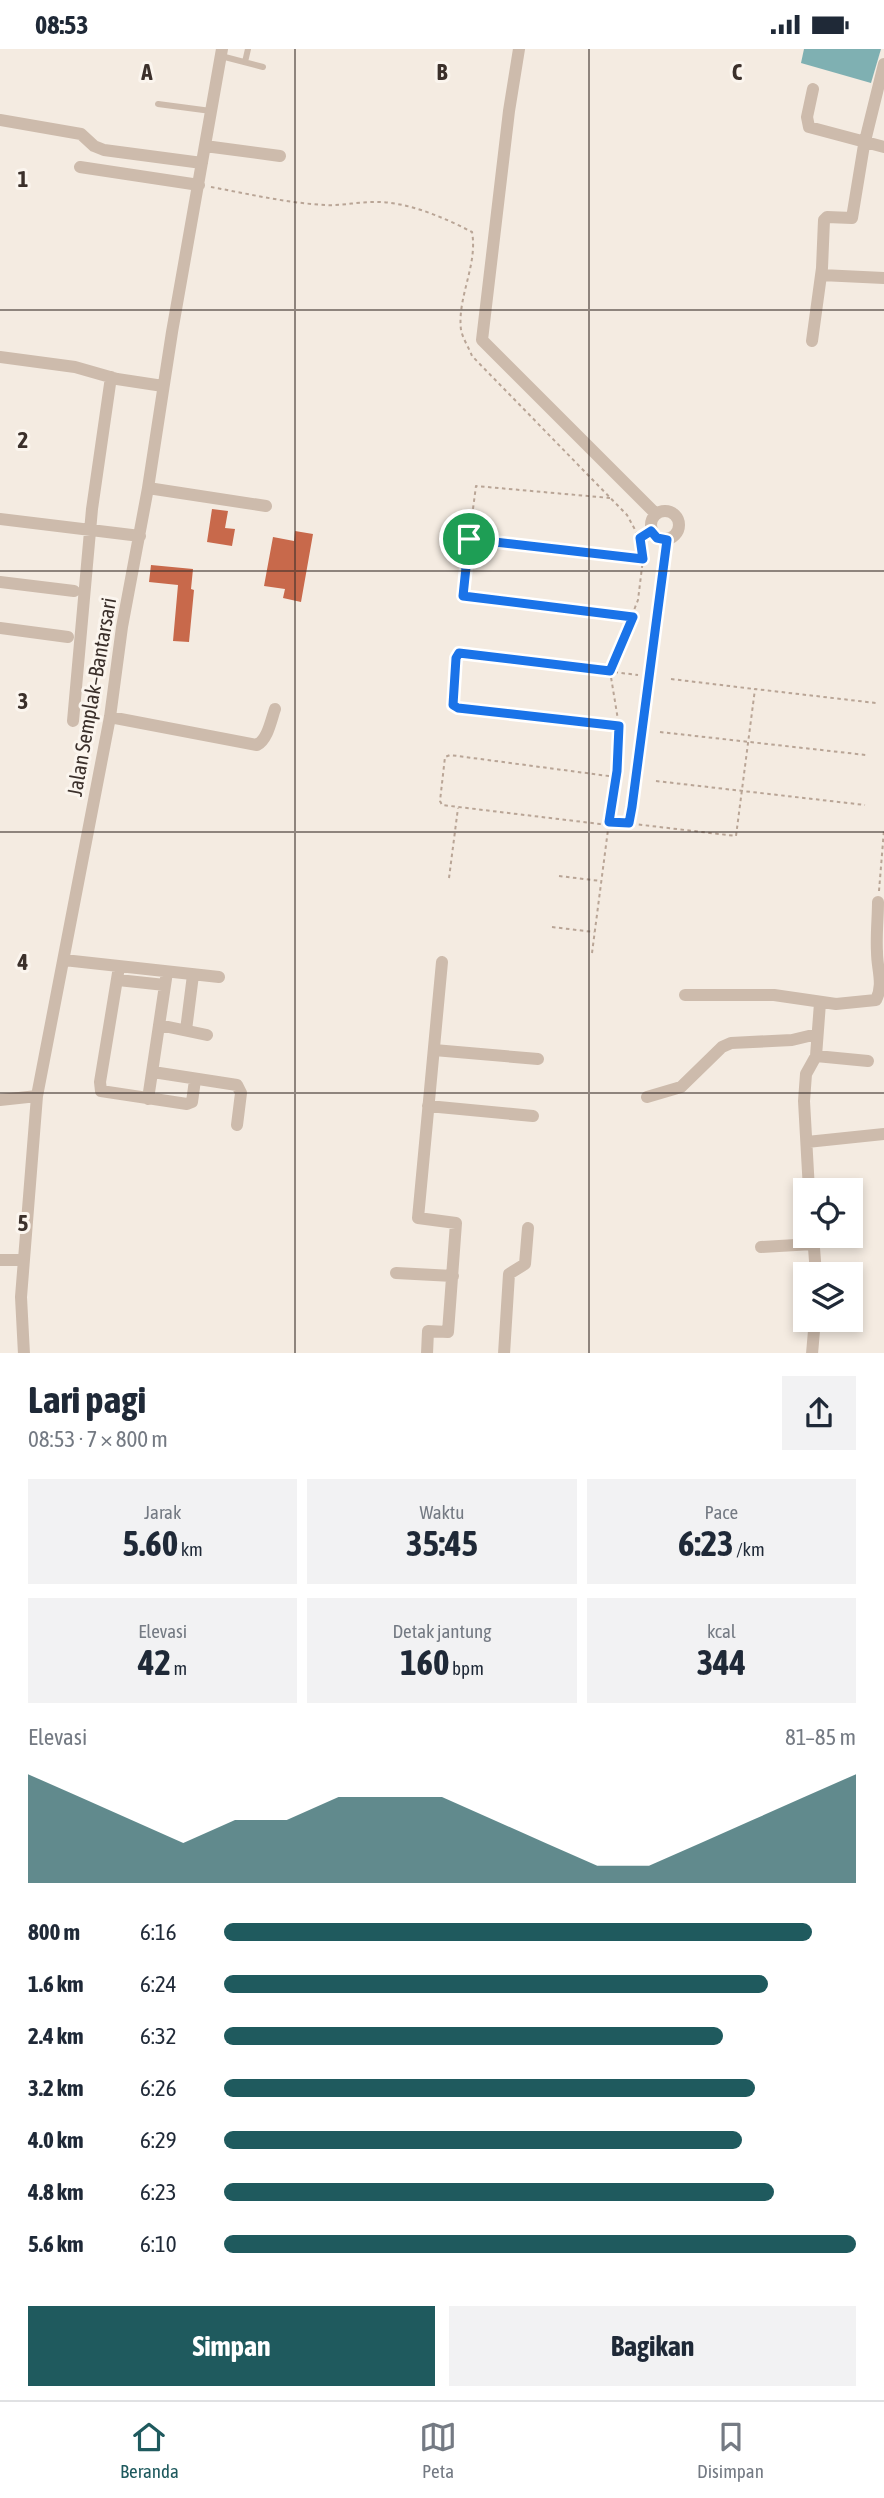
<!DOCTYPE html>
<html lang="id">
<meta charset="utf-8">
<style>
body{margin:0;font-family:"Asap Condensed",sans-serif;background:#f2f2f3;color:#1f2937;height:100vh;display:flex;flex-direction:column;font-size:26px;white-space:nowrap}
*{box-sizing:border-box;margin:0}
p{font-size:23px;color:#747a83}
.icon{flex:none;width:38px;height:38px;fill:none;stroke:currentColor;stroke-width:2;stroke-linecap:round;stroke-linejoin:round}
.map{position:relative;height:1304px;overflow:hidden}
.side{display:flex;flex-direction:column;background:#fff;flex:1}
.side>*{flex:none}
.controls{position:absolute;left:793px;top:1129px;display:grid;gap:14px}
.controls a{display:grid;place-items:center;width:70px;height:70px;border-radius:0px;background:#fff;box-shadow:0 4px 10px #0003;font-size:35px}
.pin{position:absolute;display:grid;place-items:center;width:60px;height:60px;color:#fff;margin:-30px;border:4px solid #fff;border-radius:50%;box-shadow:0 2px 7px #0007}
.round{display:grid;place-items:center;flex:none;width:74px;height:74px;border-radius:0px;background:#f2f2f3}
.overview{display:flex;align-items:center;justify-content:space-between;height:119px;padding:0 28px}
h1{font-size:38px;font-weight:700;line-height:52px}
.figures{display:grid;grid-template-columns:repeat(3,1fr);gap:10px;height:119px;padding:7px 28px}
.figures div{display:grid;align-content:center;border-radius:0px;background:#f2f2f3;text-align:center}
.figures b{font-size:35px;font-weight:700}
.figures small{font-size:19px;font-weight:400}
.figures p{font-size:19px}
.chart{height:196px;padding:14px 28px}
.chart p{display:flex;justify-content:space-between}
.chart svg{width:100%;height:126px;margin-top:7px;fill:#1f5a5e;opacity:.7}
.button{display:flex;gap:14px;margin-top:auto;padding:14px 28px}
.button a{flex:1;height:80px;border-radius:0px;background:#1f5a5e;color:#fff;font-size:28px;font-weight:700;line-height:80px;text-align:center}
.button a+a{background:#f2f2f3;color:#1f2937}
ul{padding:0 28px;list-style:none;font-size:23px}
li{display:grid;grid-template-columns:112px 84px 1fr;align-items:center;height:52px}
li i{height:18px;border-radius:9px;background:#1f5a5e}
.status{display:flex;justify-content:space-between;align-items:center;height:49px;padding:0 35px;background:#fff;direction:ltr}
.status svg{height:19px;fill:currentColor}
.tabs{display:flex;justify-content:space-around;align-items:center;height:98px;border-top:2px solid #e0e1e3;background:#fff;font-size:19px;color:#747a83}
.tabs a{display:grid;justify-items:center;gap:4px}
.tabs .on{color:#1f5a5e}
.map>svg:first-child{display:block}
.water{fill:#7fb0b2}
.building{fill:#c8694b}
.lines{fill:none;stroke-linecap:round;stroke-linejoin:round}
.path{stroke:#b9a596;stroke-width:2;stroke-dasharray:3.5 3.5;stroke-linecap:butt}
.lane{stroke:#cdbbac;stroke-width:6}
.street{stroke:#cdbbac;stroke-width:12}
.route-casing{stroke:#fff;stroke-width:14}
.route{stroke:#1a73e8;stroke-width:9}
.grid{fill:none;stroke:#3b302b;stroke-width:2;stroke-opacity:0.55}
.labels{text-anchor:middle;stroke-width:6;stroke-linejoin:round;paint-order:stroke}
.street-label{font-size:21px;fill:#3b302b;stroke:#fbf5ee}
.grid-label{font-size:23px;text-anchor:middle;font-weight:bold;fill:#3b302b;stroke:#fbf5ee;stroke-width:6;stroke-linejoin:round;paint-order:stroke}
</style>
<div class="status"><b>08:53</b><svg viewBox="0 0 49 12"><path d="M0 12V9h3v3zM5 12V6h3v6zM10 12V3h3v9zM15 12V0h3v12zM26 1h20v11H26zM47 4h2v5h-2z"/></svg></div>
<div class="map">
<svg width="884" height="1305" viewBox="0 0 884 1305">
<rect width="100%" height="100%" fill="#f4ebe1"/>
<path class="water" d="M804,0H881L871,34L801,14Z"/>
<path class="building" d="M212,460L228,462L225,479L235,480L232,497L207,493Z
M295,482L313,485L301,553L283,549L285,540L264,537L273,488L294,492Z
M151,516L193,520L191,540L194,541L189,593L173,592L178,536L149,533Z"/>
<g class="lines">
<path class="path" d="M211,138C249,145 287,154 325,156C341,157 357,153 373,153C406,152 443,168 472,183C478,216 457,248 461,281C463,290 469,299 472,307L627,466L639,488
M610,449L476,437L469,490L642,510
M469,491L463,547L632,567
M671,630L754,640
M619,677L458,659L453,656L455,609L459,604L638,626
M660,683L866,706
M616,728L450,706L445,708L440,752L442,756L600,775L609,773L617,722L619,677L610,622L638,551L643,510L640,489L651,482
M656,732L865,756
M630,770L629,774L634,775L736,787L755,640L876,654
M559,827L601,832
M449,829L458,759
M879,842L884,781
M552,878L594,883
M592,904L609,773L628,774"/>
<path class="lane" d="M221,7L263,18
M245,13L248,0
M158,55L211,62"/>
<path class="street" d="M519,0L509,62L482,291L656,465
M813,40L807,68L809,78L884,98
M0,71L81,85L94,97L104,101L202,114
M205,97L280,107
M80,118L199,136
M821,226L884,229
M812,292L822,219L824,171L827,168L852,169L864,96L884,15
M0,308L75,318L117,330L163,337
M148,439L266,457
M651 476a14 14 0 1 1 28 0a14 14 0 1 1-28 0Z
M0,470L140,487
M0,533L74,542
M0,579L68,588
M110,668L257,696C268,690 271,671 275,660
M73,672L92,460L111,328
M632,758L667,491
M64,911L219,928
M119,918L100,1033L101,1042L187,1055L192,1053L195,1031
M118,931L165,936
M685,946H774L836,955L876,951C884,935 877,921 877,903C876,886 878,869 878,853
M159,976L207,986
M186,981L193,926
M434,1001L538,1010
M816,1007L868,1012
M153,1023L237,1036L241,1044L237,1076
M647,1048L681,1038L722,998L731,994L792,991L817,985
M148,1050L167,923
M0,1051L37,1047
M428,1057L533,1067
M807,1093L884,1085
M809,1141L804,1052L806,1025L816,1007L820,954
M813,1186L816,1225
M761,1198L813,1195
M0,1211H24
M396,1224L453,1227
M24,1305L21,1248L37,1047L110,668L122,578L148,439L172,283L222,0
M427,1305L428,1282L448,1283L456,1174L418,1169L442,913
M504,1305L509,1225L525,1215L528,1179
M812,1305L815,1270"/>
</g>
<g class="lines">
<defs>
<path id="route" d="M651,482L657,489L667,491L632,758L629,774L609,773L617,722L619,677L458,659L453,656L456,609L459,604L610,622L633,568L463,547L469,490L643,510L640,489Z"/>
</defs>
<use href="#route" class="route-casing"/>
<use href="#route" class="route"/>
</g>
<path class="grid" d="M295,0V1305M589,0V1305M0,261H884M0,522H884M0,783H884M0,1044H884"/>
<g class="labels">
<g class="street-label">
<text transform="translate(92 648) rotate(-80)" y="7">Jalan Semplak–Bantarsari</text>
</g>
</g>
<g class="grid-label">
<text x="147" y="31">A</text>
<text x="442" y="31">B</text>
<text x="737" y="31">C</text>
<text x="23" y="138">1</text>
<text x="23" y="399">2</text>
<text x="23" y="660">3</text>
<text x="23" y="921">4</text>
<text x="23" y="1182">5</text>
</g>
</svg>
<div class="controls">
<a><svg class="icon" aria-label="locate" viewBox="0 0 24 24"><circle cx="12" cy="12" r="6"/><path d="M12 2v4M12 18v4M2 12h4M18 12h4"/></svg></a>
<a><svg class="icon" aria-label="layers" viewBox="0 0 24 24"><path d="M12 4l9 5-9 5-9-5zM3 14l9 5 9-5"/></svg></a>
</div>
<div class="pin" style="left:469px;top:490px;background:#1e9e55"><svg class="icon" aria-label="arrive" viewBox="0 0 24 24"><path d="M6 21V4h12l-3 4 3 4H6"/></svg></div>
</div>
<section class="side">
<div class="overview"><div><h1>Lari pagi</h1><p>08:53 · 7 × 800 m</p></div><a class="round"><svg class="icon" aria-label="share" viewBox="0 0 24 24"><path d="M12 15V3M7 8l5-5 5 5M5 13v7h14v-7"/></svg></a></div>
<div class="figures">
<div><p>Jarak</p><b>5.60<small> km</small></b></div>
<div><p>Waktu</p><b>35:45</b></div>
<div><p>Pace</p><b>6:23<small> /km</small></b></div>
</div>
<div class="figures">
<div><p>Elevasi</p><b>42<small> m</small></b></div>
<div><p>Detak jantung</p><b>160<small> bpm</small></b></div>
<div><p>kcal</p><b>344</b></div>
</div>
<div class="chart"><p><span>Elevasi</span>81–85 m</p>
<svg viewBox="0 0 160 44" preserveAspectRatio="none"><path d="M0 44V6L10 14L20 22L30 30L40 22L50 22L60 14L70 14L80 14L90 22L100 30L110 38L120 38L130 30L140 22L150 14L160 6V44z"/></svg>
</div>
<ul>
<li><b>800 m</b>6:16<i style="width:93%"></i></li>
<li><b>1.6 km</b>6:24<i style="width:86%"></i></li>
<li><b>2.4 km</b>6:32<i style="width:79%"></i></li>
<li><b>3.2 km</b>6:26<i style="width:84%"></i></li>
<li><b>4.0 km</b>6:29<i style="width:82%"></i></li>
<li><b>4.8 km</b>6:23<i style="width:87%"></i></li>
<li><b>5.6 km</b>6:10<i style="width:100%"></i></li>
</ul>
<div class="button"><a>Simpan</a><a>Bagikan</a></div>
</section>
<nav class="tabs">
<a class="on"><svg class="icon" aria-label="home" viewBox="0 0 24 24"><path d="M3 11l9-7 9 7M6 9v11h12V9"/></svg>Beranda</a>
<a><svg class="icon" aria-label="map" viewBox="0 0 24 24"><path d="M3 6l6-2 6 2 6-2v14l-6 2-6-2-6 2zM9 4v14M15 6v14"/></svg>Peta</a>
<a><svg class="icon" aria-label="saved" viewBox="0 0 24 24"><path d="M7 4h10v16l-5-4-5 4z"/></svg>Disimpan</a>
</nav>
